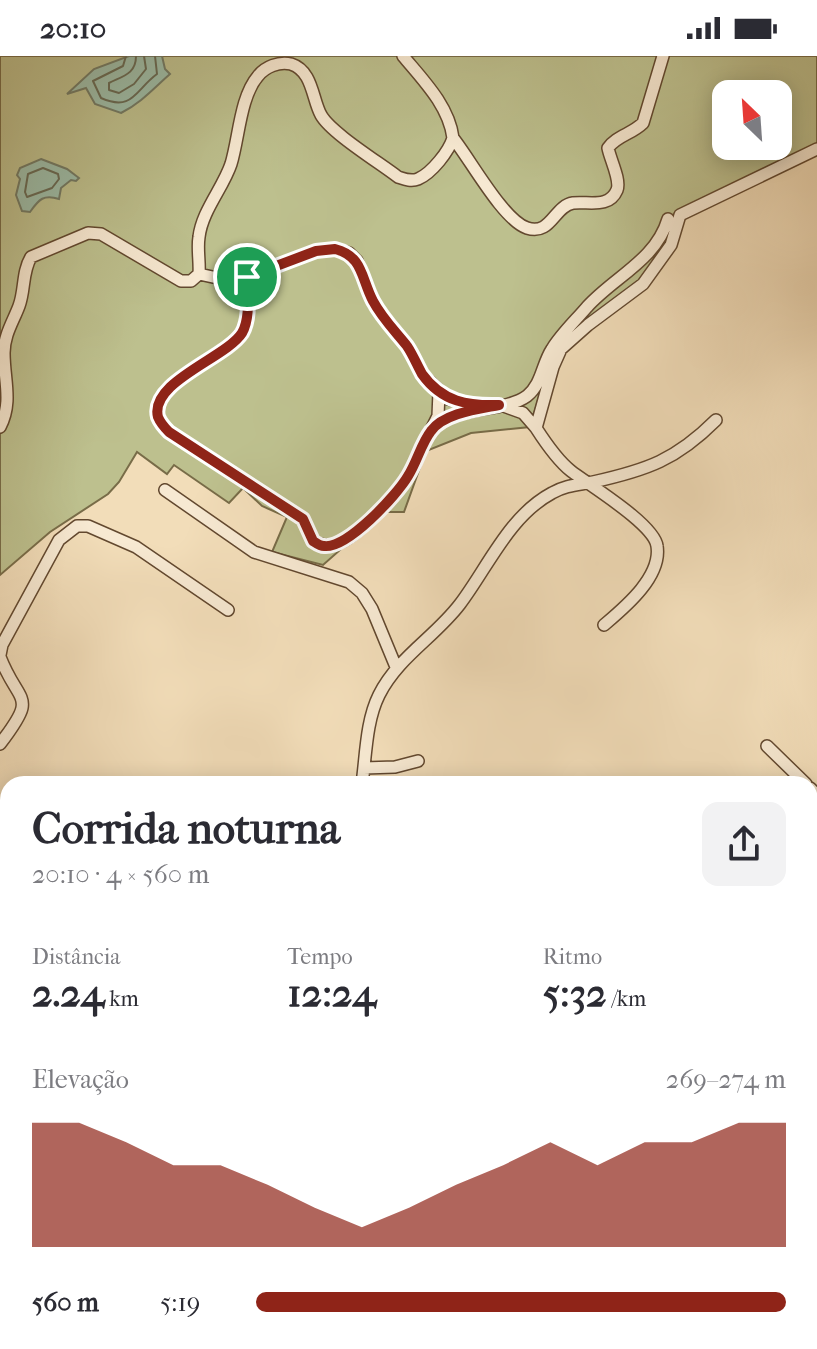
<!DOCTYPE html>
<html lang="pt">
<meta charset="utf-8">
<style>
body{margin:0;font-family:"IM FELL French Canon",serif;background:#f2f2f3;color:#2b2b33;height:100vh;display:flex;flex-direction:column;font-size:30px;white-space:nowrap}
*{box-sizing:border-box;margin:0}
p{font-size:26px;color:#7c7c81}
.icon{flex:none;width:44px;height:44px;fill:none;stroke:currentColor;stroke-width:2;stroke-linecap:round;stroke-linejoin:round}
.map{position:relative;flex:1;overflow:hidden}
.panel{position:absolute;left:0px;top:720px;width:818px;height:574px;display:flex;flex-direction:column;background:#fff;border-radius:24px 24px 0 0;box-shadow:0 4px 20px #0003}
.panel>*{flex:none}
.needle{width:52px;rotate:335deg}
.tools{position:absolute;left:712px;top:24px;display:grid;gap:16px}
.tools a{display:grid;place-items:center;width:80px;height:80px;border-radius:16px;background:#fff;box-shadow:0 4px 20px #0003;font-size:40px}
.pin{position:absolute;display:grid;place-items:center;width:68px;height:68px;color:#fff;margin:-34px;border:4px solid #fff;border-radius:50%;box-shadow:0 2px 8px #0007}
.round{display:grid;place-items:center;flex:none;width:84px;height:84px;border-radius:16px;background:#f2f2f3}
.summary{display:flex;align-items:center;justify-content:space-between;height:136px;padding:0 32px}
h1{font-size:44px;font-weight:700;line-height:60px}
.figures{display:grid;grid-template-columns:repeat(3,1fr);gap:12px;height:136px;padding:8px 32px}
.figures div{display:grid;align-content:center}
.figures b{font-size:40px;font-weight:700}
.figures small{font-size:22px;font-weight:400}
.figures p{font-size:22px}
.chart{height:224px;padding:16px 32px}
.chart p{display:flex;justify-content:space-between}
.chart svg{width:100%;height:144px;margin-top:8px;fill:#8f2418;opacity:.7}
ul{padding:0 32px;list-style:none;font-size:26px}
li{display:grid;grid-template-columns:128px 96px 1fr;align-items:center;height:60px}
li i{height:20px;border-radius:10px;background:#8f2418}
.status{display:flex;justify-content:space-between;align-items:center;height:56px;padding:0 40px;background:#fff;direction:ltr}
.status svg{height:22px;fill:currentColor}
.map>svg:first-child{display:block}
.green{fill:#bdc08e;stroke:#786c48;stroke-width:2;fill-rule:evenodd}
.water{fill:#9cbda9;stroke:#727b66;stroke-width:2}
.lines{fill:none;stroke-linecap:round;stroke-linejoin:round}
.shore{stroke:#676a55;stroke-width:2}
.minor-casing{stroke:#62482f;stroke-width:14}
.minor{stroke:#f7e9d2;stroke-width:11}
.route-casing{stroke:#fff;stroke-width:16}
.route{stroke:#8f2418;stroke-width:10}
</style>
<div class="status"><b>20:10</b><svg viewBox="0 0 49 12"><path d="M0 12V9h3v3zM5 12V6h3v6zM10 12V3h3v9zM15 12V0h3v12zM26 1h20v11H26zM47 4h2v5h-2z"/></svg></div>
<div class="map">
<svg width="817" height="1293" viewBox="0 0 817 1293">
<rect width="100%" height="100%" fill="#f2ddb9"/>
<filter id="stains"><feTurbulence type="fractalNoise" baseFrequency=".0025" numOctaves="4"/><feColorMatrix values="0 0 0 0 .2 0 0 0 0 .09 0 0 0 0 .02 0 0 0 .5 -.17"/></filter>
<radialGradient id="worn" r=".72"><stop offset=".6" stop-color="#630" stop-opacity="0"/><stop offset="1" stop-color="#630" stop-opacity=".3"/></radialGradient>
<path class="green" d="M0,0H817V88L677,158L667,189L639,224L577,272L549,307L530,371L471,377L426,395L404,456H383L323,509L272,496L287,461L262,450L243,432L229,447L174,409L167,418L137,396L119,426L108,438L50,476L0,519ZM726,38H778V90H726Z"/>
<path class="water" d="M129,0H162L165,13L170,18C154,32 141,47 121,57L95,48L86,32L67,38L94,13Z
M41,103L67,113L79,122L76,125L71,124L61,132L59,143C44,138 39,143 30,156L22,155L16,139L20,123L17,119L20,112Z"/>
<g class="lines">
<path class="shore" d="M126,0L123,10L93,25L101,42C133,56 135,34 157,18L155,0
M136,0C136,18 123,20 109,27V34L119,37L134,28L146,13L144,0
M43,112L58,118L59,123L52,132L27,141L25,136L28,118Z"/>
<defs>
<path id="minor" d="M403,0C423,24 449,50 453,82
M199,218L231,225L247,221C247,238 251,262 242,277C226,302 149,325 158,361C160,366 165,372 169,376L303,463L313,485C323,490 330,491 341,486C358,479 400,435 410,418C417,405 422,386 431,375C452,348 502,358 527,340C542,328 542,308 552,293C561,278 576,264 587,251C614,221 656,204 668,163
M199,218C200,206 197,193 199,181C202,155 223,132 231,108C239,82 240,41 258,20C265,11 279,5 291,8C313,15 312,43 321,59C331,77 380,107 398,121C404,123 411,126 418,123C432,117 449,95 453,82C470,103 503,164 527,172C551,180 554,150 573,147C588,145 609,153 617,134C621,124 610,103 608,92C616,80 632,78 643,67L663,0
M247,221L316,195L335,193L349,197L357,205L374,248L409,293L423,319L448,343L479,350
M501,349L523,357L536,372
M0,371C13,346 4,324 4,297C4,279 13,266 19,250C25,234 22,216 31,201L88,177L101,178L181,225H191L199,218
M431,374L438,360L439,336
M165,434L254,496L349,526L362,537L372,553L396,611
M604,569C624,552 662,521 657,490C654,468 589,429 571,415C557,404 545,386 536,372L553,311L561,293L588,269L643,228L671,189L680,159L817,93
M0,599L2,589L59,484L77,470H88L136,491L228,554
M0,601C19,650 39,637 0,688
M767,690L806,728
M364,712L395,711L418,705
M362,728C366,699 366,665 379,639C398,601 435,581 460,548C488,511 509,460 552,437C566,429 578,429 593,426C647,414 676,404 716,364
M810,732L817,739
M0,752L8,757
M4,882L8,876
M810,899L817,896
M0,1042L8,1035
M0,1116L8,1122
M810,1162L817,1163
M810,1268L817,1270
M140,1286L145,1293
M592,1286L593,1293
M235,1293L237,1286
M364,1293L368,1286"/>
</defs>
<use href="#minor" class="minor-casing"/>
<use href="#minor" class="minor"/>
</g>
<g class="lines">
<defs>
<path id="route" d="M335,193C363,200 361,222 373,245C382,262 395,275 407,290C413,299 417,309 422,318C442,346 468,350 499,349C479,353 444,357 431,375C421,388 417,406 408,420C397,439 347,493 324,490C320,490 316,487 313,485L303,463L169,376C165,372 160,366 158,361C149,326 226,302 242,277C251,261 247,238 247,221L316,195Z"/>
</defs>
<use href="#route" class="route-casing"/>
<use href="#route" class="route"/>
</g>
<rect width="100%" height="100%" filter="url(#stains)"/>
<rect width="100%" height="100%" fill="url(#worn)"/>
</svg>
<div class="tools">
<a><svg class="needle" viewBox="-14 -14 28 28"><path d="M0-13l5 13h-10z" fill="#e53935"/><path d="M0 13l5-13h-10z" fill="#7c7c81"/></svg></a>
</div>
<div class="pin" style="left:247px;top:221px;background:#1e9e55"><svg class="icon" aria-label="arrive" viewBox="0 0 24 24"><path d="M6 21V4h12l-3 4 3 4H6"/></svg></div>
<section class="panel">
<div class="summary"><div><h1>Corrida noturna</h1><p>20:10 · 4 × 560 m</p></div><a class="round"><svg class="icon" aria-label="share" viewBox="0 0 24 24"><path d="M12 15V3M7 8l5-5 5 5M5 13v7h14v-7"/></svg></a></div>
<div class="figures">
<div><p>Distância</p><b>2.24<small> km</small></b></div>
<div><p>Tempo</p><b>12:24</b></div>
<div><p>Ritmo</p><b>5:32<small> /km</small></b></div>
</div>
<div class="chart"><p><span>Elevação</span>269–274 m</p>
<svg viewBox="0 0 160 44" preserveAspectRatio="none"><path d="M0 44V6L10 6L20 12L30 19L40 19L50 25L60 32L70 38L80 32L90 25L100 19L110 12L120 19L130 12L140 12L150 6L160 6V44z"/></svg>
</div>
<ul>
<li><b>560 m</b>5:19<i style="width:100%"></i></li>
</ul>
</section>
</div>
